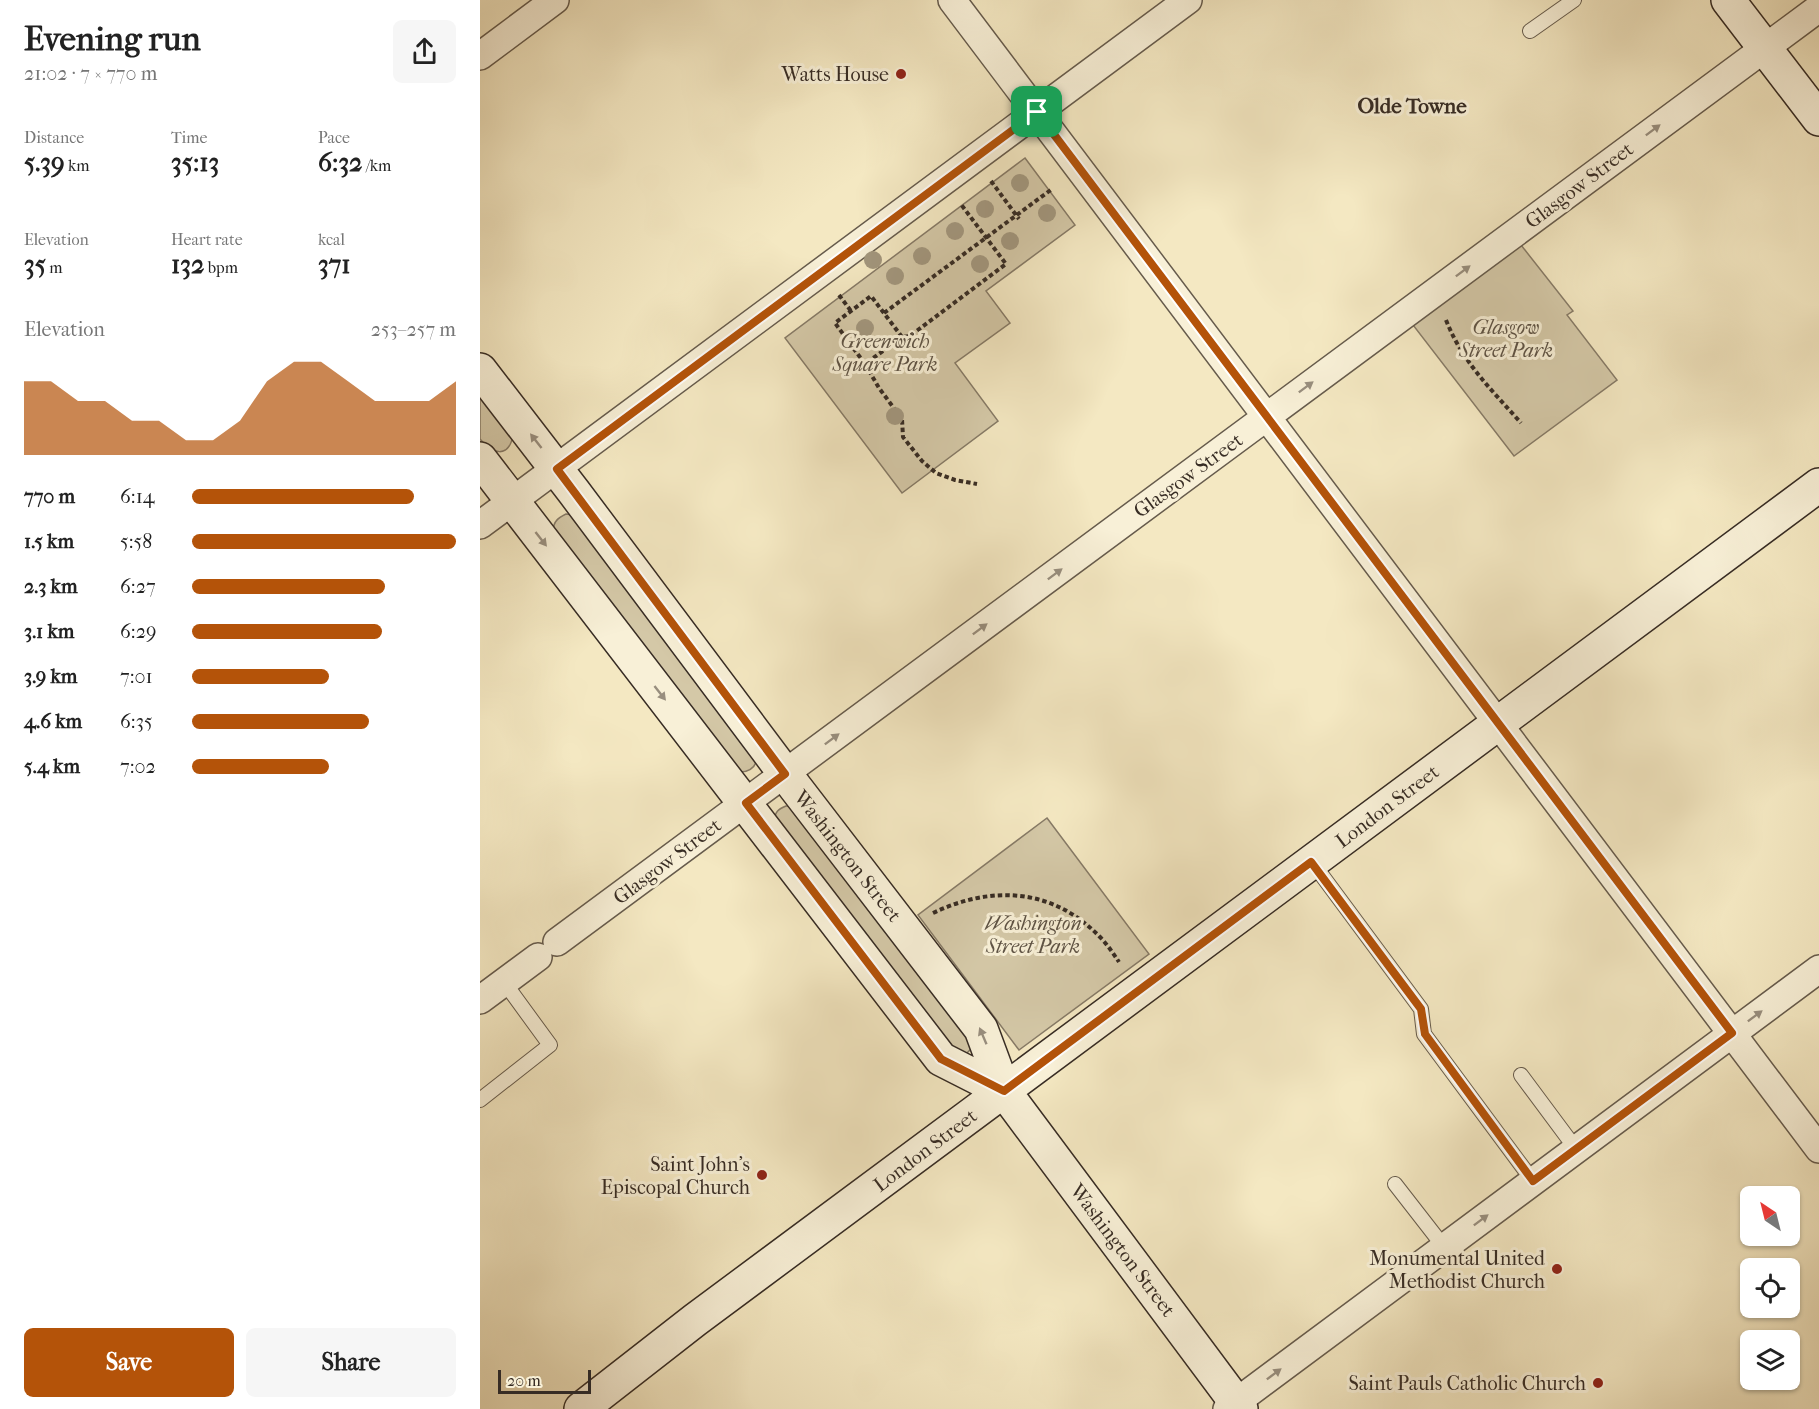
<!DOCTYPE html>
<meta charset="utf-8">
<style>
body{margin:0;font-family:"IM FELL French Canon",serif;background:#f6f6f6;color:#222;height:100vh;display:flex;flex-direction:column;font-size:22px;white-space:nowrap}
*{box-sizing:border-box;margin:0}
p{font-size:20px;color:#767676}
.icon{flex:none;width:33px;height:33px;fill:none;stroke:currentColor;stroke-width:2;stroke-linecap:round;stroke-linejoin:round}
.map{position:relative;flex:1;overflow:hidden}
.details{display:flex;flex-direction:column;background:#fff;width:480px}
.details>*{flex:none}
.needle{width:39px;rotate:325deg}
.buttons{position:absolute;left:1260px;top:1186px;display:grid;gap:12px}
.buttons a{display:grid;place-items:center;width:60px;height:60px;border-radius:9px;background:#fff;box-shadow:0 2px 4px #0004;font-size:30px}
.scale{position:absolute;left:18px;bottom:15px;width:93px;box-sizing:border-box;padding-left:6px;border:3px solid #372c24;border-top:0;font-size:16px;line-height:21px;white-space:nowrap;color:#372c24;-webkit-text-stroke:4px #f8f0d7;paint-order:stroke}
.pin{position:absolute;display:grid;place-items:center;width:51px;height:51px;color:#fff;margin:-26px;border-radius:12px;box-shadow:0 3px 9px #0006}
.round{display:grid;place-items:center;flex:none;width:63px;height:63px;border-radius:9px;background:#f6f6f6}
.headline{display:flex;align-items:center;justify-content:space-between;height:102px;padding:0 24px}
h1{font-size:33px;font-weight:700;line-height:45px}
.figures{display:grid;grid-template-columns:repeat(3,1fr);gap:9px;height:102px;padding:6px 24px}
.figures div{display:grid;align-content:center}
.figures b{font-size:26px;font-weight:700}
.figures small{font-size:16px;font-weight:400}
.figures p{font-size:16px}
.chart{height:168px;padding:12px 24px}
.chart p{display:flex;justify-content:space-between}
.chart svg{width:100%;height:108px;margin-top:6px;fill:#b45309;opacity:.7}
.primary-button{display:flex;gap:12px;margin-top:auto;padding:12px 24px}
.primary-button a{flex:1;height:69px;border-radius:9px;background:#b45309;color:#fff;font-size:24px;font-weight:700;line-height:69px;text-align:center}
.primary-button a+a{background:#f6f6f6;color:#222}
ul{padding:0 24px;list-style:none;font-size:20px}
li{display:grid;grid-template-columns:96px 72px 1fr;align-items:center;height:45px}
li i{height:15px;border-radius:8px;background:#b45309}
main{display:flex;flex:1;min-height:0}
.map>svg:first-child{display:block}
.green{fill:#d4c8a7;stroke:#867a66;stroke-width:1.5}
.lines{fill:none;stroke-linecap:round;stroke-linejoin:round}
.lane-casing{stroke:#665b4c;stroke-width:16}
.street-casing{stroke:#665b4c;stroke-width:30}
.secondary-casing{stroke:#372c24;stroke-width:36}
.path{stroke:#372c24;stroke-width:4;stroke-dasharray:4.5 3;stroke-linecap:butt}
.lane{stroke:#f8f0d7;stroke-width:14}
.street{stroke:#f8f0d7;stroke-width:27}
.secondary{stroke:#f8f0d7;stroke-width:33}
.tree{fill:#a2967d}
.oneway{fill:#988e7e}
.route-casing{stroke:#fff;stroke-width:12}
.route{stroke:#b45309;stroke-width:8}
.poi-dot{fill:#8f2418;stroke:#f8f0d7;stroke-width:2}
.labels{text-anchor:middle;stroke-width:6;stroke-linejoin:round;paint-order:stroke}
.poi-label{font-size:20px;fill:#372c24;stroke:#f8f0d7;text-anchor:end}
.street-label{font-size:20px;fill:#372c24;stroke:#f8f0d7}
.park-label{font-size:20px;font-style:italic;fill:#5e5345;stroke:#f8f0d7}
.neighbourhood-label{font-size:21px;font-weight:bold;fill:#372c24;stroke:#f8f0d7}
</style>
<main>
<section class="details">
<div class="headline"><div><h1>Evening run</h1><p>21:02 · 7 × 770 m</p></div><a class="round"><svg class="icon" aria-label="share" viewBox="0 0 24 24"><path d="M12 15V3M7 8l5-5 5 5M5 13v7h14v-7"/></svg></a></div>
<div class="figures">
<div><p>Distance</p><b>5.39<small> km</small></b></div>
<div><p>Time</p><b>35:13</b></div>
<div><p>Pace</p><b>6:32<small> /km</small></b></div>
</div>
<div class="figures">
<div><p>Elevation</p><b>35<small> m</small></b></div>
<div><p>Heart rate</p><b>132<small> bpm</small></b></div>
<div><p>kcal</p><b>371</b></div>
</div>
<div class="chart"><p><span>Elevation</span>253–257 m</p>
<svg viewBox="0 0 160 44" preserveAspectRatio="none"><path d="M0 44V14L10 14L20 22L30 22L40 30L50 30L60 38L70 38L80 30L90 14L100 6L110 6L120 14L130 22L140 22L150 22L160 14V44z"/></svg>
</div>
<ul>
<li><b>770 m</b>6:14<i style="width:84%"></i></li>
<li><b>1.5 km</b>5:58<i style="width:100%"></i></li>
<li><b>2.3 km</b>6:27<i style="width:73%"></i></li>
<li><b>3.1 km</b>6:29<i style="width:72%"></i></li>
<li><b>3.9 km</b>7:01<i style="width:52%"></i></li>
<li><b>4.6 km</b>6:35<i style="width:67%"></i></li>
<li><b>5.4 km</b>7:02<i style="width:52%"></i></li>
</ul>
<div class="primary-button"><a>Save</a><a>Share</a></div>
</section>
<div class="map">
<svg width="1339" height="1409" viewBox="0 0 1339 1409">
<rect width="100%" height="100%" fill="#f4e8c2"/>
<filter id="stains"><feTurbulence type="fractalNoise" baseFrequency=".00333" numOctaves="4"/><feColorMatrix values="0 0 0 0 .2 0 0 0 0 .09 0 0 0 0 .02 0 0 0 .5 -.17"/></filter>
<radialGradient id="worn" r=".72"><stop offset=".6" stop-color="#630" stop-opacity="0"/><stop offset="1" stop-color="#630" stop-opacity=".3"/></radialGradient>
<path class="green" d="M545,158L595,225L506,291L530,323L475,363L518,421L422,493L305,338Z
M1041,245L1093,311L1087,315L1137,380L1034,456L933,325Z
M0,389L33,435C29,459 12,454 0,439Z
M86,514L93,515L278,756C276,768 269,773 257,772L73,530C74,521 78,518 86,514Z
M306,806H313L490,1034L492,1048C486,1055 482,1056 474,1056L294,821C295,812 298,809 306,806Z
M567,818L669,954L539,1050L438,915Z"/>
<g class="lines">
<defs>
<path id="lane" d="M1050,31L1094,0
M832,862L941,1009L944,1034L1053,1181
M1041,1075L1096,1149
M0,1100L70,1045L24,982
M915,1184L964,1247"/>
<path id="street" d="M472,0L1339,1149
M0,56L75,0
M0,525L708,0
M77,942L1339,8
M0,1000L58,957
M747,1409L1339,969"/>
<path id="secondary" d="M1248,0L1339,119
M0,370L94,492L315,787L501,1029L524,1091L761,1409
M0,459L461,1059L524,1091
M101,1409L215,1320L1339,485"/>
</defs>
<use href="#lane" class="lane-casing"/>
<use href="#street" class="street-casing"/>
<use href="#secondary" class="secondary-casing"/>
<path class="path" d="M511,181L539,219
M359,295L371,311
M404,313L572,189
M966,320C983,363 1011,389 1041,423
M422,337L391,296L355,323L385,364L422,337L430,336L526,264L480,203
M385,364L399,388L422,419L423,437L442,461L456,473L475,480L497,484
M453,913C512,885 572,888 619,936C627,944 633,953 639,962"/>
<use href="#lane" class="lane"/>
<use href="#street" class="street"/>
<use href="#secondary" class="secondary"/>
</g>
<g class="tree">
<circle cx="540" cy="183" r="9"/>
<circle cx="505" cy="209" r="9"/>
<circle cx="567" cy="213" r="9"/>
<circle cx="475" cy="231" r="9"/>
<circle cx="530" cy="241" r="9"/>
<circle cx="442" cy="256" r="9"/>
<circle cx="393" cy="260" r="9"/>
<circle cx="500" cy="264" r="9"/>
<circle cx="415" cy="276" r="9"/>
<circle cx="385" cy="328" r="9"/>
<circle cx="415" cy="416" r="9"/>
</g>
<defs><path id="oneway-solid" d="M-6-.8H1V-3.2L6.5 0L1 3.2V.8H-6Z" transform="scale(1.5)"/></defs>
<g class="oneway">
<use href="#oneway-solid" transform="translate(1173 130) rotate(-37)"/>
<use href="#oneway-solid" transform="translate(983 271) rotate(-37)"/>
<use href="#oneway-solid" transform="translate(826 387) rotate(-37)"/>
<use href="#oneway-solid" transform="translate(56 441) rotate(-128)"/>
<use href="#oneway-solid" transform="translate(61 539) rotate(52)"/>
<use href="#oneway-solid" transform="translate(575 574) rotate(-37)"/>
<use href="#oneway-solid" transform="translate(500 629) rotate(-37)"/>
<use href="#oneway-solid" transform="translate(180 693) rotate(52)"/>
<use href="#oneway-solid" transform="translate(352 739) rotate(-37)"/>
<use href="#oneway-solid" transform="translate(1275 1016) rotate(-37)"/>
<use href="#oneway-solid" transform="translate(503 1036) rotate(-113)"/>
<use href="#oneway-solid" transform="translate(1001 1220) rotate(-37)"/>
<use href="#oneway-solid" transform="translate(794 1374) rotate(-37)"/>
</g>
<g class="lines">
<defs>
<path id="route" d="M557,112L1252,1033L1053,1181L945,1034L941,1009L831,862L524,1091L461,1059L266,803L305,774L77,469Z"/>
</defs>
<use href="#route" class="route-casing"/>
<use href="#route" class="route"/>
</g>
<g class="poi-dot">
<circle cx="421" cy="74" r="6"/>
<circle cx="282" cy="1175" r="6"/>
<circle cx="1077" cy="1269" r="6"/>
<circle cx="1118" cy="1383" r="6"/>
</g>
<g class="labels">
<g class="poi-label">
<text x="409" y="81">Watts House</text>
<text x="270" y="1171">Saint John's<tspan x="270" dy="23">Episcopal Church</tspan></text>
<text x="1065" y="1265">Monumental United<tspan x="1065" dy="23">Methodist Church</tspan></text>
<text x="1106" y="1390">Saint Pauls Catholic Church</text>
</g>
<g class="street-label">
<text transform="translate(1099 185) rotate(-37)" y="7">Glasgow Street</text>
<text transform="translate(708 475) rotate(-36)" y="7">Glasgow Street</text>
<text transform="translate(907 806) rotate(-37)" y="7">London Street</text>
<text transform="translate(368 856) rotate(52)" y="7">Washington Street</text>
<text transform="translate(187 861) rotate(-37)" y="7">Glasgow Street</text>
<text transform="translate(445 1150) rotate(-37)" y="7">London Street</text>
<text transform="translate(643 1250) rotate(53)" y="7">Washington Street</text>
</g>
<g class="park-label">
<text x="1026" y="334">Glasgow<tspan x="1026" dy="23">Street Park</tspan></text>
<text x="405" y="348">Greenwich<tspan x="405" dy="23">Square Park</tspan></text>
<text x="553" y="930">Washington<tspan x="553" dy="23">Street Park</tspan></text>
</g>
<g class="neighbourhood-label">
<text x="932" y="113">Olde Towne</text>
</g>
</g>
<rect width="100%" height="100%" filter="url(#stains)"/>
<rect width="100%" height="100%" fill="url(#worn)"/>
</svg>
<div class="buttons">
<a><svg class="needle" viewBox="-14 -14 28 28"><path d="M0-13l5 13h-10z" fill="#e53935"/><path d="M0 13l5-13h-10z" fill="#767676"/></svg></a>
<a><svg class="icon" aria-label="locate" viewBox="0 0 24 24"><circle cx="12" cy="12" r="6"/><path d="M12 2v4M12 18v4M2 12h4M18 12h4"/></svg></a>
<a><svg class="icon" aria-label="layers" viewBox="0 0 24 24"><path d="M12 4l9 5-9 5-9-5zM3 14l9 5 9-5"/></svg></a>
</div>
<div class="scale">20 m</div>
<div class="pin" style="left:557px;top:112px;background:#1e9e55"><svg class="icon" aria-label="arrive" viewBox="0 0 24 24"><path d="M6 21V4h12l-3 4 3 4H6"/></svg></div>
</div>
</main>
